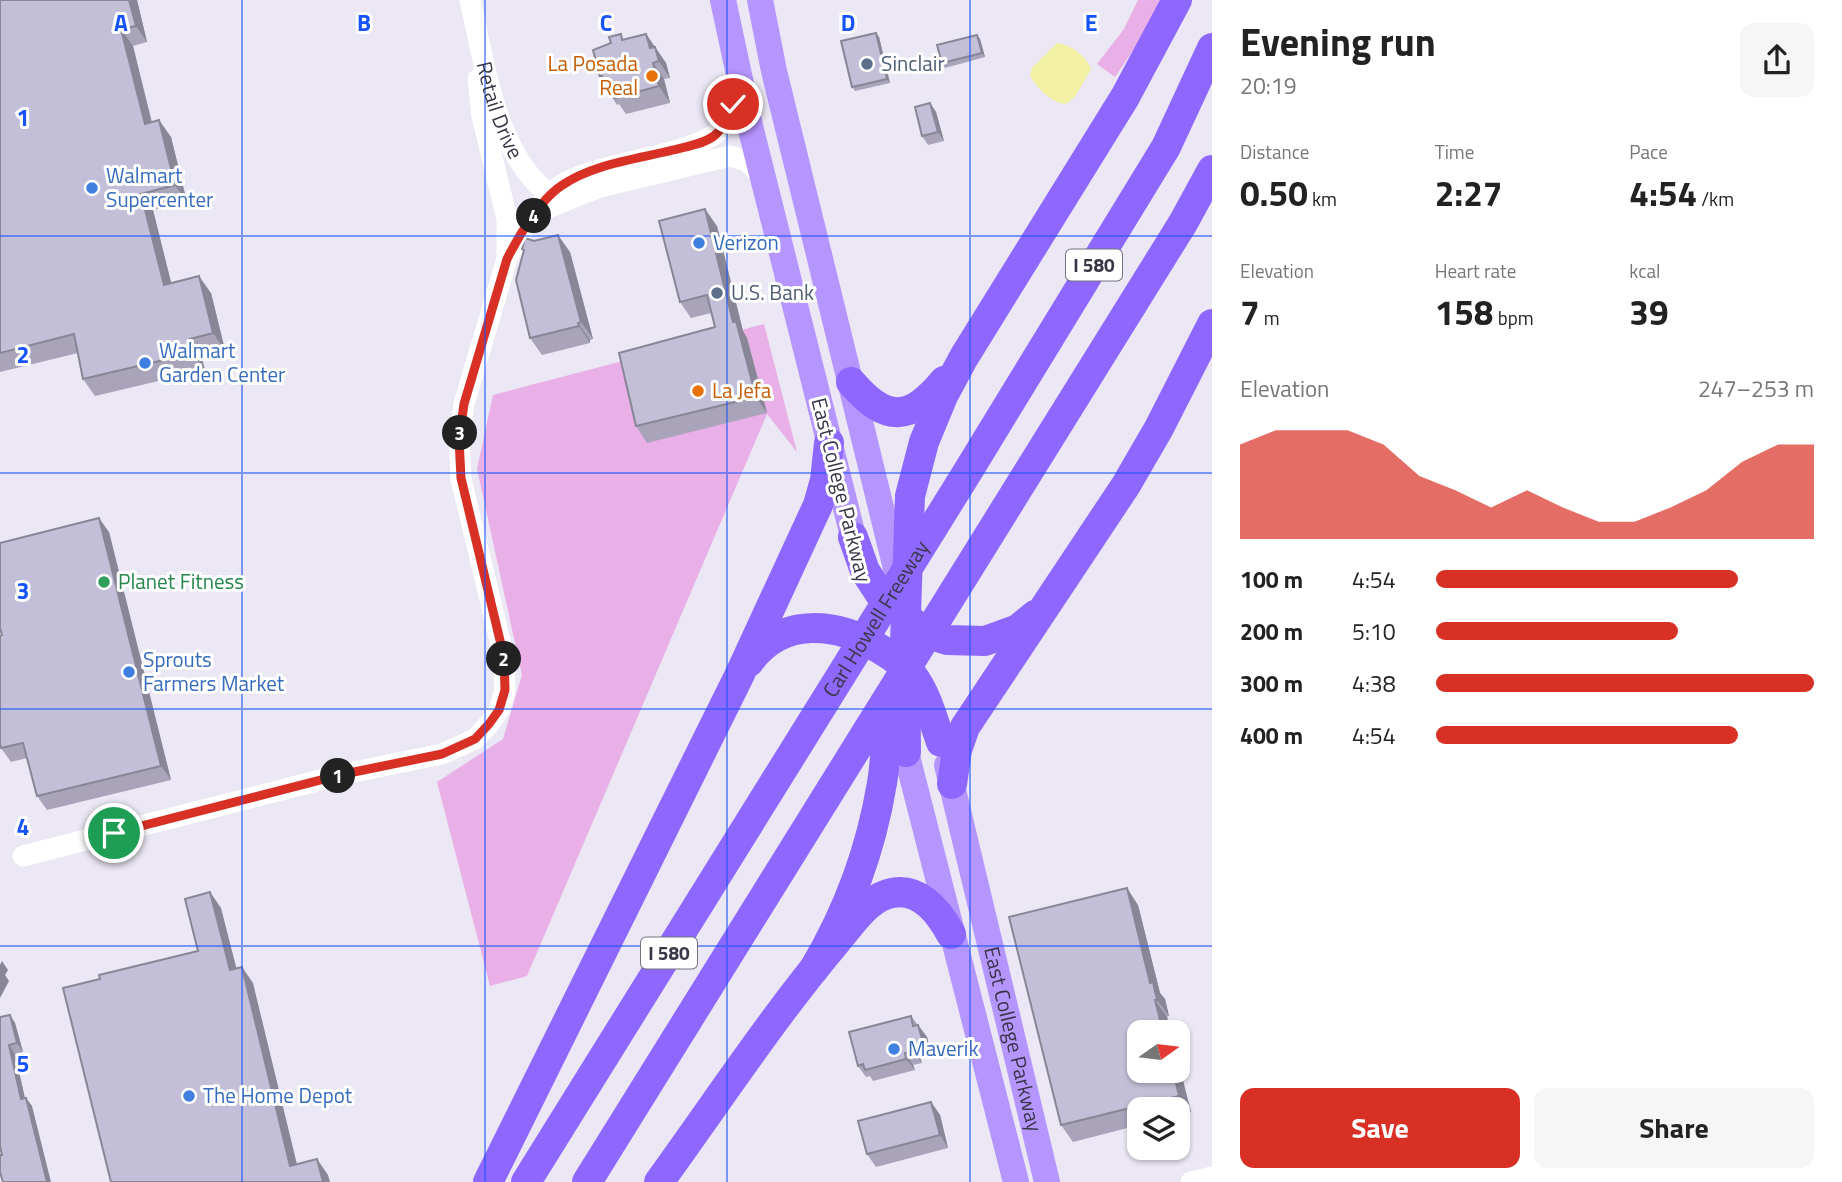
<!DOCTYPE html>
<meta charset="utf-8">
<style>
body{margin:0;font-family:"Titillium Web",sans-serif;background:#f6f6f6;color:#222;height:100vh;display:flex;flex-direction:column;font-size:26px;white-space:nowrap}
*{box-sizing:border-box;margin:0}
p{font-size:23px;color:#767676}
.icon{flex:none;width:38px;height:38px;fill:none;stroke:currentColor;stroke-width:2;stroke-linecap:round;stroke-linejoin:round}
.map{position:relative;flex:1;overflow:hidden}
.panel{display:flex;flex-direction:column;background:#fff;width:630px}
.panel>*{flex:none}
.needle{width:46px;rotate:76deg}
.tools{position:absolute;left:1127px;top:1020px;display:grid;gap:14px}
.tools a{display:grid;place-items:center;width:63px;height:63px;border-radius:14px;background:#fff;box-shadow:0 2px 5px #0004;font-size:35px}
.pin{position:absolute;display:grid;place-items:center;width:60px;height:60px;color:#fff;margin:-30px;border:4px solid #fff;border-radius:50%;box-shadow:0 2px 7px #0007}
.km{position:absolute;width:35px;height:35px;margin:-18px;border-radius:50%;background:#222;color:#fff;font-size:19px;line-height:35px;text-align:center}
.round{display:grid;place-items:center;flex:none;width:74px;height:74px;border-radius:14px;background:#f6f6f6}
.overview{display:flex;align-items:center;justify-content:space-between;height:119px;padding:0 28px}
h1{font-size:38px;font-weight:700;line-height:52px}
.metrics{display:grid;grid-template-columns:repeat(3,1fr);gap:10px;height:119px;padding:7px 28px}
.metrics div{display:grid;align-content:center}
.metrics b{font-size:35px;font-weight:700}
.metrics small{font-size:19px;font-weight:400}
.metrics p{font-size:19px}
.chart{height:196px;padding:14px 28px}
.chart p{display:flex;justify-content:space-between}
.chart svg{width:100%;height:126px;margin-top:7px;fill:#d93025;opacity:.7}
.button{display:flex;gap:14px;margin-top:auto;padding:14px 28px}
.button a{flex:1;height:80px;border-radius:14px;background:#d93025;color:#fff;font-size:28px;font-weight:700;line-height:80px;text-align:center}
.button a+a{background:#f6f6f6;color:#222}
ul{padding:0 28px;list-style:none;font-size:23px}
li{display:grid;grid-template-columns:112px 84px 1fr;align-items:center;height:52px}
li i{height:18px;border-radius:9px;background:#d93025}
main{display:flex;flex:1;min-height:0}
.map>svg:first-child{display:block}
.green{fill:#e8b0e6}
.water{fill:#f1f0a3}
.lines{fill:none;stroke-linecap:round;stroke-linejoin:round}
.minor{stroke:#fff;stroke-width:21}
.major{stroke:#b595fe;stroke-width:26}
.highway{stroke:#8e68fe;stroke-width:30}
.wall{fill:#a9a4ba}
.shaded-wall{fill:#898697}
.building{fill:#c4bfd8;stroke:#898697;stroke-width:2}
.route-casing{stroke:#fff;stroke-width:14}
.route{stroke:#d93025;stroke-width:9}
.grid{fill:none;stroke:#1753fb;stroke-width:2;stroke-opacity:0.55}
.service-dot{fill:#5c6f8a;stroke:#fff;stroke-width:2.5}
.food-dot{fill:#e8710a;stroke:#fff;stroke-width:2.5}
.shop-dot{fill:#3f7fe0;stroke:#fff;stroke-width:2.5}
.leisure-dot{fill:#2e9e5b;stroke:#fff;stroke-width:2.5}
.labels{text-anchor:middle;stroke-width:6;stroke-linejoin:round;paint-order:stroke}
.shield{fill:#fff;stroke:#74727e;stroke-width:2}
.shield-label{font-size:19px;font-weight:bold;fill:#393647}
.food-label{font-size:21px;fill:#c56008;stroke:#fff;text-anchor:end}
.service-label{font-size:21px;fill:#4e5e75;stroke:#fff;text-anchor:start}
.street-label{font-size:21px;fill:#393647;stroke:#fff}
.shop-label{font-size:21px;fill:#366cbe;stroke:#fff;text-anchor:start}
.leisure-label{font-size:21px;fill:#27864d;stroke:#fff;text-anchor:start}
.grid-label{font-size:23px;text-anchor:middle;font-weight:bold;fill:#1753fb;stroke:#fff;stroke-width:6;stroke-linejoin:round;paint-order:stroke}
</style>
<main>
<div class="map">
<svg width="1212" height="1182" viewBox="0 0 1212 1182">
<rect width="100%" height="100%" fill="#ebe7f4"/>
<path class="green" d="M1138,0H1160L1142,37L1115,77L1097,64L1124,29Z
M764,324L797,452L767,414L527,976L490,986L437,782L503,739L522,675L477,469L493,395Z"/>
<path class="water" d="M1057,43C1069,44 1088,57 1091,69L1075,97L1066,104C1053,104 1035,87 1030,75L1032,68Z"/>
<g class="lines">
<g class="minor">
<path id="s1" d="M470,0C485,64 497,169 562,202"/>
<path d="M478,79L482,116L507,219V257"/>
<path d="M540,211L600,187L730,156L747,161L763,178"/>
<path d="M23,856L344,774L442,754L475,739L489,724L499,710L505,690L504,657L461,479L459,439L464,404L507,259C518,237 540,200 560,186C598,160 705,156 724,125C732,111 735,94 739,79"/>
<path d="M1191,1182L1212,1177"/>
</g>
<g class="major">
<path d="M723,0L750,126L858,556"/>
<path d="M760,0L774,71L901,589"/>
<path d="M901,733L1016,1182"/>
<path id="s2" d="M947,765L1047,1182"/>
</g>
<g class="highway">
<path d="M851,382C886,423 910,422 944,381"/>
<path d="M853,537L865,571L880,594L925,633L947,640L985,641L1018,629L1035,615"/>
<path d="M749,662C782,616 837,622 880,649C892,656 905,665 913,676C927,695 933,720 941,742"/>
<path d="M906,752L905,643L910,496L924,442L943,396L964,357L1125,97L1177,0"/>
<path d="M952,784L957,750L965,727L1126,485L1159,428L1212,324"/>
<path d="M814,969C849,910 871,850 882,783C886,760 886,736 887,713"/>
<path d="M488,1182L739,676L818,505L825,480L829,443"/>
<path id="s3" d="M526,1182L965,476L1166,147L1212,48"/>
<path d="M587,1182L1183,223L1212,170"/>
<path d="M659,1182C717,1102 772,1018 836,942C850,926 864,903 885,895C916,883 938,910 951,934"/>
</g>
</g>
<path class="wall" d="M0,0H137L147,42L133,46L152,122L171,137L187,202L153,210L171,283L211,293L225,350L201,355L205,370L95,396L83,379L78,353L0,372Z
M876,33L879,37L890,83L855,91L852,87Z
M646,34L666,63L670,78L664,79L670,103L626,114L619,104L617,105L606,88L604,84L600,77L625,40Z
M977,35L980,39L985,57L945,68L942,63Z
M930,103L936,112L944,141L928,145L922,136Z
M717,226L743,331L747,338L767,413L647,443L636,426L715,327L711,313L691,318L680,302Z
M522,249L570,252L593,339L590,340V343L542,355L530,338L524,252Z
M109,532L171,780L47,810L37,796L27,758L11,762L1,748L2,635Z
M1138,905L1160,993L1165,999L1169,1016L1167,1017L1171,1032H1139L1178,1071L1191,1112L1178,1116V1110H1139V1125L1073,1142L1061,1125Z
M10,1015L15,1023L23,1052L15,1054L25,1098L32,1106L2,1155Z
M911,1016L927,1037L931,1054L920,1057L922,1063L913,1065L915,1070L873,1081L870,1076L866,1077L858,1066Z
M931,1102L940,1115L948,1148L876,1167L867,1154Z"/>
<path class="shaded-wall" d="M129,0H137L147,42L136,26Z
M121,29L133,46L156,141L145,124Z
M876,33L879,37L890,83L887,79Z
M646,34L666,63L670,78L650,48Z
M977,35L980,39L985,57L982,53Z
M653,63L664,79L670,103L659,86Z
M930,103L936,112L944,141L938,132Z
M159,120L171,137L187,202L175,185Z
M141,194L153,210L176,302L164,285Z
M705,209L717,226L743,331L747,338L767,413L756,397L733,322Z
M558,235L570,252L593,339L581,322Z
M199,276L211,293L225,350L213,333Z
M578,323L590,340V343L579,326Z
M190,339L201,355L205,370L193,353Z
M99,518L109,532L171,780L161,766Z
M1127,888L1138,905L1160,993L1165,999L1169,1016L1157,1000L1150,983Z
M210,892L221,908L241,986L230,970Z
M2,961L8,970L5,975L9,981L0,998V965Z
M242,967L253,983L301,1181L290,1166Z
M1155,1000L1167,1017L1171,1032H1163Z
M10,1015L15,1023L23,1052L17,1043Z
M918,1025L927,1037L931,1054L923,1042Z
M9,1045L15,1054L27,1108L21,1099Z
M912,1045L920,1057L922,1063L914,1051Z
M905,1053L913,1065L915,1070L906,1059Z
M1178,1060L1191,1112L1179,1096L1173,1071H1178Z
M26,1098L32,1106L51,1182H47Z
M931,1102L940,1115L948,1148L940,1135Z
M317,1159L328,1175L330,1182H323Z"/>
<path class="building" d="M0,0H129L136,26L121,29L145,124L159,120L175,185L141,194L164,285L199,276L213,333L190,339L193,353L83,379L74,334L0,353Z
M876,33L887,79L852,87L841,41Z
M621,34L622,40L646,34L650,48L655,47L659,61L653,63L659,86L615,98L612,86L606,88L602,76L600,77L593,50L611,43L609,37Z
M977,35L982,53L942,63L937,45Z
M930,103L938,132L922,136L915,107Z
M705,209L733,322L736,321L756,397L636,426L619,353L715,327L707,295L680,302L659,221Z
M558,235L581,322L578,323L579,326L530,338L516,280L524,250L522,249L525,238L534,241Z
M99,518L161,766L37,796L23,743L1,748L0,744V636L2,635L0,628V543Z
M1127,888L1150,983L1153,982L1157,1000H1155L1163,1032H1139V1071H1173L1179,1096L1061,1125L1009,917Z
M210,892L230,970L242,967L290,1166L317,1159L323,1182H111L63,988L100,979L99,975L198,951L185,899Z
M10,1015L17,1043L9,1045L21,1099L26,1098L47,1182H3L0,1172V1155H2L0,1146V1017Z
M911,1016L913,1026L918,1025L923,1042L912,1045L914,1051L905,1053L906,1059L865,1070L863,1064L858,1066L849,1032Z
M931,1102L940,1135L867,1154L858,1121Z"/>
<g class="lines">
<defs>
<path id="route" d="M114,833L344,774L442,754L475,739L489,724L499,710L505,690L504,657L461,478L459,439L464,404L507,259C518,237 540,200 561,186C592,164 637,159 673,150C686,147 703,144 714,136C724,128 728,116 733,104"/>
</defs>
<use href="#route" class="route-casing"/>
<use href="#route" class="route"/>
</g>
<path class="grid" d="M242,0V1182M485,0V1182M727,0V1182M970,0V1182M0,236H1212M0,473H1212M0,709H1212M0,946H1212"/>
<g class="service-dot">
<circle cx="867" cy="64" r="7"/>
<circle cx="717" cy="293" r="7"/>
</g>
<g class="food-dot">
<circle cx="652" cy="76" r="7"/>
<circle cx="698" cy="391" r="7"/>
</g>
<g class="shop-dot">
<circle cx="92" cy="188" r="7"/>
<circle cx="699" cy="243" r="7"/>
<circle cx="145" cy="363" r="7"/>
<circle cx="129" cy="672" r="7"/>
<circle cx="894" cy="1049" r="7"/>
<circle cx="189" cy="1096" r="7"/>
</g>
<circle class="leisure-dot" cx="104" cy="582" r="7"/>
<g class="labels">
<g class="shield">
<rect x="1066" y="249.5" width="56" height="31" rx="5"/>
<rect x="641" y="937.5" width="56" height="31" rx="5"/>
</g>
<g class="shield-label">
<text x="1094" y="272">I 580</text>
<text x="669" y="960">I 580</text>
</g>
<g class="food-label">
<text x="638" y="71">La Posada<tspan x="638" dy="24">Real</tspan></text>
<text x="712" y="398" text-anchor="start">La Jefa</text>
</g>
<g class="service-label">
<text x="881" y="71">Sinclair</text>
<text x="731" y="300">U.S. Bank</text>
</g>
<g class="street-label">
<text dy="7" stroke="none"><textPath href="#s1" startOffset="114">Retail Drive</textPath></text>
<text transform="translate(841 490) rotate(76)" y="7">East College Parkway</text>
<text dy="7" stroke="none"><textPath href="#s3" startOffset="663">Carl Howell Freeway</textPath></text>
<text dy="7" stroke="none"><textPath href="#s2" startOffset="282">East College Parkway</textPath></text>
</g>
<g class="shop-label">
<text x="106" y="183">Walmart<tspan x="106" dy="24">Supercenter</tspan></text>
<text x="713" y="250">Verizon</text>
<text x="159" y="358">Walmart<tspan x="159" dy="24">Garden Center</tspan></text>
<text x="143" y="667">Sprouts<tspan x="143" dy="24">Farmers Market</tspan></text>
<text x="908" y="1056">Maverik</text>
<text x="203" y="1103">The Home Depot</text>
</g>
<g class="leisure-label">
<text x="118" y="589">Planet Fitness</text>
</g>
</g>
<g class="grid-label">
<text x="121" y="31">A</text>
<text x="364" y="31">B</text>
<text x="606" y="31">C</text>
<text x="848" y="31">D</text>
<text x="1091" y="31">E</text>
<text x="23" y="126">1</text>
<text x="23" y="363">2</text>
<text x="23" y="599">3</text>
<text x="23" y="835">4</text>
<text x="23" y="1072">5</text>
</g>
</svg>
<div class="tools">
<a><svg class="needle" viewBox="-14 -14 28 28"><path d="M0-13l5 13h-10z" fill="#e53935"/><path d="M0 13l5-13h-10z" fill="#767676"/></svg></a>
<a><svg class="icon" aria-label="layers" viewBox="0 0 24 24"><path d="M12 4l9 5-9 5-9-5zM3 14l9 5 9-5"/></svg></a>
</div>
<div class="pin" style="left:114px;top:833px;background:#1e9e55"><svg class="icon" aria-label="arrive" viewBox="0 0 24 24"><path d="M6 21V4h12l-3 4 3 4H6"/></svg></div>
<div class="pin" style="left:733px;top:104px;background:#d93025"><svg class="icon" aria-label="check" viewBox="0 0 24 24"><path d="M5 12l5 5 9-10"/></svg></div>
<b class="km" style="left:338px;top:776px">1</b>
<b class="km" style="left:504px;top:659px">2</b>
<b class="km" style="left:460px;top:433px">3</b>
<b class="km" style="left:534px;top:216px">4</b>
</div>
<section class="panel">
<div class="overview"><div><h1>Evening run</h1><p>20:19</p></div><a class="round"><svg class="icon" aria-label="share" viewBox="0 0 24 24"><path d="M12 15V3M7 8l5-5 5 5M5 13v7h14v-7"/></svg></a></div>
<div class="metrics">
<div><p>Distance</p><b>0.50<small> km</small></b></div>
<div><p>Time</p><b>2:27</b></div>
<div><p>Pace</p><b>4:54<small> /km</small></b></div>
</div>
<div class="metrics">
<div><p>Elevation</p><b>7<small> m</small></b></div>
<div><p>Heart rate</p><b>158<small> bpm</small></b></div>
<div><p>kcal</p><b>39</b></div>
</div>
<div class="chart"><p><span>Elevation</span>247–253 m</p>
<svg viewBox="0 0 160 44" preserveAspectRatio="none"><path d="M0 44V11L10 6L20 6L30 6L40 11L50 22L60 27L70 33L80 27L90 33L100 38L110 38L120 33L130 27L140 17L150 11L160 11V44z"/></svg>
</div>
<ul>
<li><b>100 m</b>4:54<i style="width:80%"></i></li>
<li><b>200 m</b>5:10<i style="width:64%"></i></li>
<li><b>300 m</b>4:38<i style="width:100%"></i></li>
<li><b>400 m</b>4:54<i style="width:80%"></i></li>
</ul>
<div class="button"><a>Save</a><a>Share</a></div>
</section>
</main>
